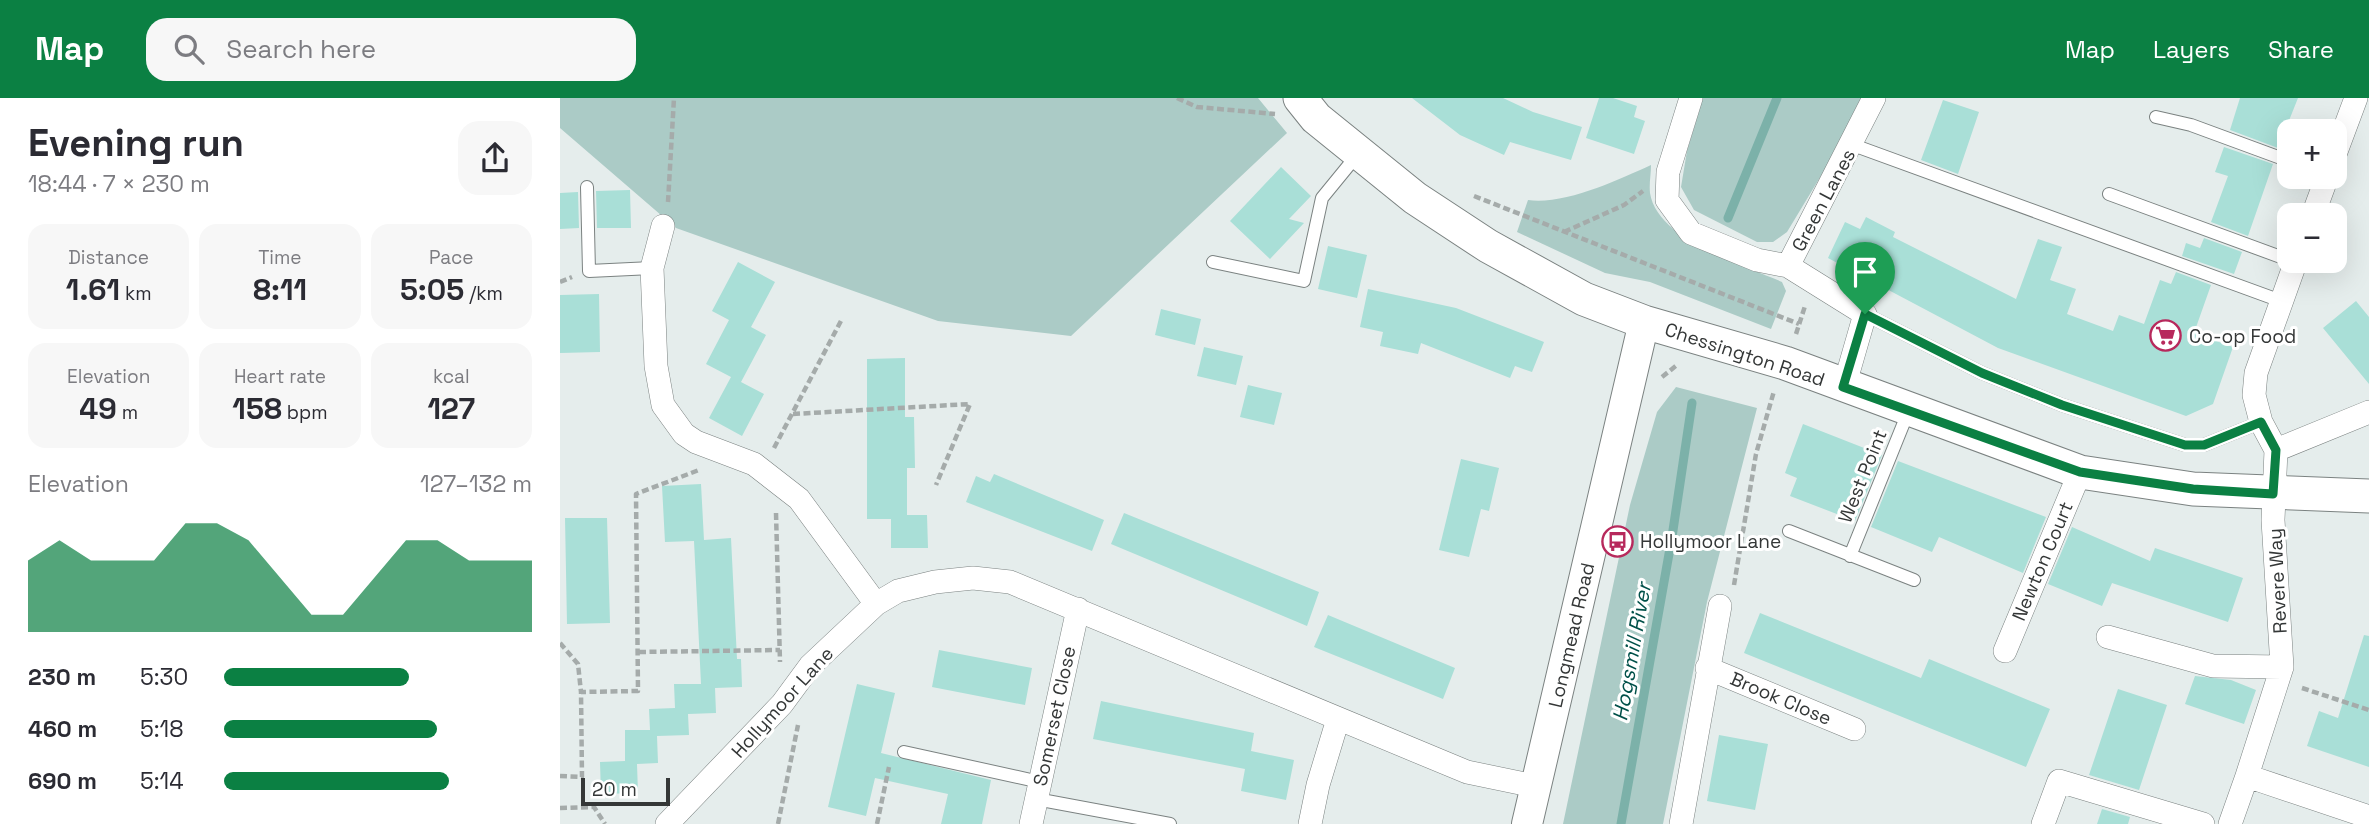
<!DOCTYPE html>
<meta charset="utf-8">
<style>
body{margin:0;font-family:"Space Grotesk",sans-serif;background:#f7f7f7;color:#2b2b33;height:100vh;display:flex;flex-direction:column;font-size:26px;white-space:nowrap}
*{box-sizing:border-box;margin:0}
p{font-size:23px;color:#7c7c81}
.icon{flex:none;width:38px;height:38px;fill:none;stroke:currentColor;stroke-width:2;stroke-linecap:round;stroke-linejoin:round}
.map{position:relative;flex:1;overflow:hidden}
.side{display:flex;flex-direction:column;background:#fff;width:560px}
.side>*{flex:none}
.buttons{position:absolute;left:1717px;top:21px;display:grid;gap:14px}
.buttons a{display:grid;place-items:center;width:70px;height:70px;border-radius:14px;background:#fff;box-shadow:0 7px 28px #0002;font-size:35px}
.scale{position:absolute;left:21px;bottom:18px;width:89px;box-sizing:border-box;padding-left:7px;border:4px solid #343737;border-top:0;font-size:19px;line-height:24px;white-space:nowrap;color:#343737;-webkit-text-stroke:5px #fff;paint-order:stroke}
.pin{position:absolute;display:grid;place-items:center;width:60px;height:60px;color:#fff;margin:-72px -30px;border-radius:50% 50% 50% 0;rotate:-45deg;box-shadow:0 0 7px #0007}
.pin .icon{rotate:45deg}
.round{display:grid;place-items:center;flex:none;width:74px;height:74px;border-radius:21px;background:#f7f7f7}
.summary{display:flex;align-items:center;justify-content:space-between;height:119px;padding:0 28px}
h1{font-size:38px;font-weight:700;line-height:52px}
.metrics{display:grid;grid-template-columns:repeat(3,1fr);gap:10px;height:119px;padding:7px 28px}
.metrics div{display:grid;align-content:center;border-radius:18px;background:#f7f7f7;text-align:center}
.metrics b{font-size:30px;font-weight:700}
.metrics small{font-size:19px;font-weight:400}
.metrics p{font-size:19px}
.chart{height:196px;padding:14px 28px}
.chart p{display:flex;justify-content:space-between}
.chart svg{width:100%;height:126px;margin-top:7px;fill:#0b8043;opacity:.7}
ul{padding:0 28px;list-style:none;font-size:23px}
li{display:grid;grid-template-columns:112px 84px 1fr;align-items:center;height:52px}
li i{height:18px;border-radius:9px;background:#0b8043}
header{display:flex;align-items:center;gap:42px;box-sizing:border-box;height:98px;padding:0 35px;background:#0b8043;color:#fff}
header strong{font-size:33px}
nav{display:flex;gap:38px;margin-inline-start:auto;font-size:24px}
.search{width:490px;height:63px;background:#f7f7f7;display:flex;align-items:center;gap:18px;box-sizing:border-box;padding:0 24px;border-radius:21px;color:#7c7c81;font-size:26px}
main{display:flex;flex:1;min-height:0}
.map>svg:first-child{display:block}
.green{fill:#abcbc6}
.lines{fill:none;stroke-linecap:round;stroke-linejoin:round}
.stream{stroke:#7cb1a9;stroke-width:9}
.building{fill:#a9dfd7}
.service-casing{stroke:#7b8281;stroke-width:14}
.minor-casing{stroke:#7b8281;stroke-width:24}
.tertiary-casing{stroke:#7b8281;stroke-width:32}
.secondary-casing{stroke:#7b8281;stroke-width:35}
.path{stroke:#a5abaa;stroke-width:4.5;stroke-dasharray:7 3.5;stroke-linecap:butt}
.service{stroke:#fff;stroke-width:12}
.minor{stroke:#fff;stroke-width:23}
.tertiary{stroke:#fff;stroke-width:30}
.secondary{stroke:#fff;stroke-width:33}
.route-casing{stroke:#fff;stroke-width:14}
.route{stroke:#0b8043;stroke-width:9}
.labels{text-anchor:middle;stroke-width:6;stroke-linejoin:round;paint-order:stroke}
.street-label{font-size:19px;fill:#343737;stroke:#fff}
.poi-label{font-size:19px;fill:#343737;stroke:#fff;text-anchor:start}
.water-label{font-size:21px;font-style:italic;fill:#005049;stroke:#fff}
</style>
<header>
<strong>Map</strong>
<div class="search"><svg class="icon" aria-label="search" viewBox="0 0 24 24"><circle cx="10" cy="10" r="6"/><path d="M15 15l6 6"/></svg>Search here</div>
<nav><a>Map</a><a>Layers</a><a>Share</a></nav>
</header>
<main>
<section class="side">
<div class="summary"><div><h1>Evening run</h1><p>18:44 · 7 × 230 m</p></div><a class="round"><svg class="icon" aria-label="share" viewBox="0 0 24 24"><path d="M12 15V3M7 8l5-5 5 5M5 13v7h14v-7"/></svg></a></div>
<div class="metrics">
<div><p>Distance</p><b>1.61<small> km</small></b></div>
<div><p>Time</p><b>8:11</b></div>
<div><p>Pace</p><b>5:05<small> /km</small></b></div>
</div>
<div class="metrics">
<div><p>Elevation</p><b>49<small> m</small></b></div>
<div><p>Heart rate</p><b>158<small> bpm</small></b></div>
<div><p>kcal</p><b>127</b></div>
</div>
<div class="chart"><p><span>Elevation</span>127–132 m</p>
<svg viewBox="0 0 160 44" preserveAspectRatio="none"><path d="M0 44V19L10 12L20 19L30 19L40 19L50 6L60 6L70 12L80 25L90 38L100 38L110 25L120 12L130 12L140 19L150 19L160 19V44z"/></svg>
</div>
<ul>
<li><b>230 m</b>5:30<i style="width:60%"></i></li>
<li><b>460 m</b>5:18<i style="width:69%"></i></li>
<li><b>690 m</b>5:14<i style="width:73%"></i></li>
</ul>
</section>
<div class="map">
<svg width="1809" height="726" viewBox="0 0 1809 726">
<rect width="100%" height="100%" fill="#e5edec"/>
<path class="green" d="M0,0H698L727,35L511,238L378,223L116,130L0,30Z
M1143,0H1302L1282,43L1227,134L1213,144H1197L1134,112L1121,89L1127,53Z
M1091,67C1091,76 1089,86 1090,95C1097,142 1184,167 1222,184L1226,193L1211,231L1090,184L1045,175L957,134L968,102C1005,107 1058,82 1091,67Z
M1116,289L1197,310L1147,504L1103,726H1003L1070,407L1097,314Z"/>
<g class="lines">
<path class="stream" d="M1168,120L1217,0
M1061,726L1112,439L1132,305"/>
</g>
<path class="building" d="M852,0H943L973,14L1022,29L1011,62L950,44L944,57L900,37Z
M1039,0H1053L1077,8L1074,19L1085,23L1074,56L1026,40Z
M1680,0H1738L1718,50L1670,32Z
M1383,2L1419,14L1398,76L1361,62Z
M1664,49L1713,66L1688,138L1651,124L1668,78L1655,74Z
M721,69L751,98L729,121L744,125L710,161L670,123Z
M70,92L71,130H37L36,93Z
M18,94L19,130L0,131V95Z
M1306,119L1335,134L1333,139L1456,201L1478,141L1502,149L1490,182L1516,191L1507,216L1553,233L1559,217L1584,226L1600,182L1611,186L1616,174L1651,187L1634,235L1673,249L1653,306L1626,318L1438,250L1268,160L1285,124L1300,131Z
M1644,140L1682,154L1674,176L1622,158L1626,145L1640,150Z
M768,148L807,157L797,200L758,191Z
M178,164L215,184L191,229L206,237L181,284L204,296L182,338L149,320L171,279L146,266L169,222L152,213Z
M808,191L896,210L984,244L972,274L955,268L950,280L861,245L858,256L820,248L823,234L800,229Z
M39,196L40,254L0,255V197Z
M1796,203L1809,219V286L1763,230Z
M601,211L641,221L635,247L595,237Z
M644,249L683,258L676,287L637,278Z
M345,260V319H354L355,370H347V417H367L368,450H331V421H307V261Z
M688,287L722,295L714,327L680,319Z
M1243,326L1322,357L1295,423L1230,398L1237,380L1225,375Z
M901,361L939,370L929,413L921,411L909,459L879,452Z
M1338,363L1486,419L1463,475L1379,439L1372,454L1311,429Z
M434,376L544,422L532,453L406,404L416,378L430,384Z
M141,386L144,442L171,440L177,561H181L182,589L155,590L156,615L128,616L129,637L97,638L98,665L77,666L78,695L41,696L40,664L65,663V632H90L89,611L115,610L114,586H141L134,443L105,444L102,388Z
M564,415L759,494L747,528L551,446Z
M5,420H47L50,525L7,526Z
M1512,429L1590,463L1595,450L1683,480L1668,524L1552,485L1542,508L1488,486Z
M1200,515L1361,580L1369,561L1490,611L1466,669L1184,555Z
M768,517L895,570L883,601L754,549Z
M1804,537L1809,538V669L1747,648L1759,613L1778,620Z
M379,552L472,570L465,607L372,589Z
M1635,578L1671,582L1696,592L1684,626L1625,606Z
M297,586L335,595L321,655L431,682L422,726H381L388,696L315,680L306,718L268,709Z
M1558,591L1607,607L1579,692L1529,677Z
M541,603L694,635L691,653L734,662L726,702L681,693L685,671L533,641Z
M1159,637L1208,646L1195,712L1147,703Z
M1542,711L1570,719L1568,726H1537Z"/>
<g class="lines">
<defs>
<path id="service" d="M1596,19L1631,27L1729,63
M1293,47L1721,203
M27,89L29,173L92,170
M1549,96L1729,162
M653,164L744,183L762,100L798,56
M1305,216L1422,275L1502,307L1625,347H1644L1701,324
M1229,433L1354,482
M1290,458L1349,312
M344,654L480,684
M476,701L610,726"/>
<path id="minor" d="M1131,0L1108,74L1107,102L1131,135L1197,162L1228,168L1305,216L1284,289
M1774,59L1796,0
M1753,117L1767,79
M103,128L92,170L96,268L103,307L124,336L136,344L194,366L239,401L316,506
M1736,163L1696,275L1694,297L1701,324L1716,352L1713,422L1722,569L1687,678L1809,719
M1228,168L1314,0
M1716,352L1809,314
M1548,539L1653,568L1722,569
M1445,553L1520,374
M1147,570L1294,631
M107,726L222,606L250,568L316,506L338,493L375,484L413,480L450,484L907,674L975,688
M471,726L518,511
M750,726L758,687L778,621
M1121,726L1160,508
M1483,726L1499,683L1643,726
M1670,726L1687,678"/>
<path id="tertiary" d="M967,726L1084,224"/>
<path id="secondary" d="M740,0L756,20L855,100L928,148L1024,201L1084,224L1225,265L1520,374L1633,391L1809,398"/>
</defs>
<use href="#service" class="service-casing"/>
<use href="#minor" class="minor-casing"/>
<use href="#tertiary" class="tertiary-casing"/>
<use href="#secondary" class="secondary-casing"/>
<path class="path" d="M617,0L637,9L715,16
M914,98L1239,226
M108,104L114,0
M1004,134L1064,107L1083,93
M0,184L12,179
M1236,236L1245,208
M1102,279L1117,267
M233,316L410,306L376,387
M214,350L282,221
M216,415L220,564
M1174,487L1196,356L1214,293
M0,545L18,566L21,594
M79,554L220,552
M1742,590L1809,612
M0,678L22,679L21,594L78,593L76,396L139,372
M0,710L34,709L45,726
M218,726L238,627
M317,726L329,669"/>
<use href="#service" class="service"/>
<use href="#minor" class="minor"/>
<use href="#tertiary" class="tertiary"/>
<use href="#secondary" class="secondary"/>
</g>
<g class="lines">
<defs>
<path id="route" d="M1305,216L1422,275L1502,307L1625,347H1644L1701,324L1716,352L1713,396L1633,391L1520,374L1283,289Z"/>
</defs>
<use href="#route" class="route-casing"/>
<use href="#route" class="route"/>
</g>
<defs>
<symbol id="supermarket-ring" viewBox="-11 -11 22 22"><circle r="9.5" fill="#fff" stroke="#b7295c" stroke-width="1.5"/><path d="M-6-5.5h2.5l.6 2H6L4.5 2H-2.5L-4.4-4H-6ZM-1.5 3.2a1.3 1.3 0 1 0 .1 0ZM3 3.2a1.3 1.3 0 1 0 .1 0Z" fill="#b7295c"/></symbol>
<symbol id="bus-ring" viewBox="-11 -11 22 22"><circle r="9.5" fill="#fff" stroke="#b7295c" stroke-width="1.5"/><path d="M-5-6H5V4H4V6H2V4H-2V6H-4V4H-5ZM-3.5-4V0h7V-4ZM-3.5 1.2v1.5H-2V1.2ZM2 1.2v1.5H3.5V1.2Z" fill="#b7295c"/></symbol>
</defs>
<g fill-rule="evenodd">
<use href="#supermarket-ring" x="1588" y="220" width="35" height="35"/>
<use href="#bus-ring" x="1040" y="426" width="35" height="35"/>
</g>
<g class="labels">
<g class="street-label">
<text transform="translate(1263 102) rotate(-62)" y="7">Green Lanes</text>
<text transform="translate(1185 256) rotate(18)" y="7">Chessington Road</text>
<text transform="translate(1302 378) rotate(-68)" y="7">West Point</text>
<text transform="translate(1482 463) rotate(-67)" y="7">Newton Court</text>
<text transform="translate(1717 483) rotate(-93)" y="7">Revere Way</text>
<text transform="translate(1011 537) rotate(-77)" y="7">Longmead Road</text>
<text transform="translate(1221 600) rotate(23)" y="7">Brook Close</text>
<text transform="translate(222 604) rotate(-48)" y="7">Hollymoor Lane</text>
<text transform="translate(494 618) rotate(-78)" y="7">Somerset Close</text>
</g>
<g class="poi-label">
<text x="1629" y="245">Co-op Food</text>
<text x="1080" y="450">Hollymoor Lane</text>
</g>
<g class="water-label">
<text transform="translate(1072 554) rotate(-80)" y="7">Hogsmill River</text>
</g>
</g>
</svg>
<div class="buttons">
<a>+</a>
<a>−</a>
</div>
<div class="scale">20 m</div>
<div class="pin" style="left:1305px;top:216px;background:#1e9e55"><svg class="icon" aria-label="arrive" viewBox="0 0 24 24"><path d="M6 21V4h12l-3 4 3 4H6"/></svg></div>
</div>
</main>
